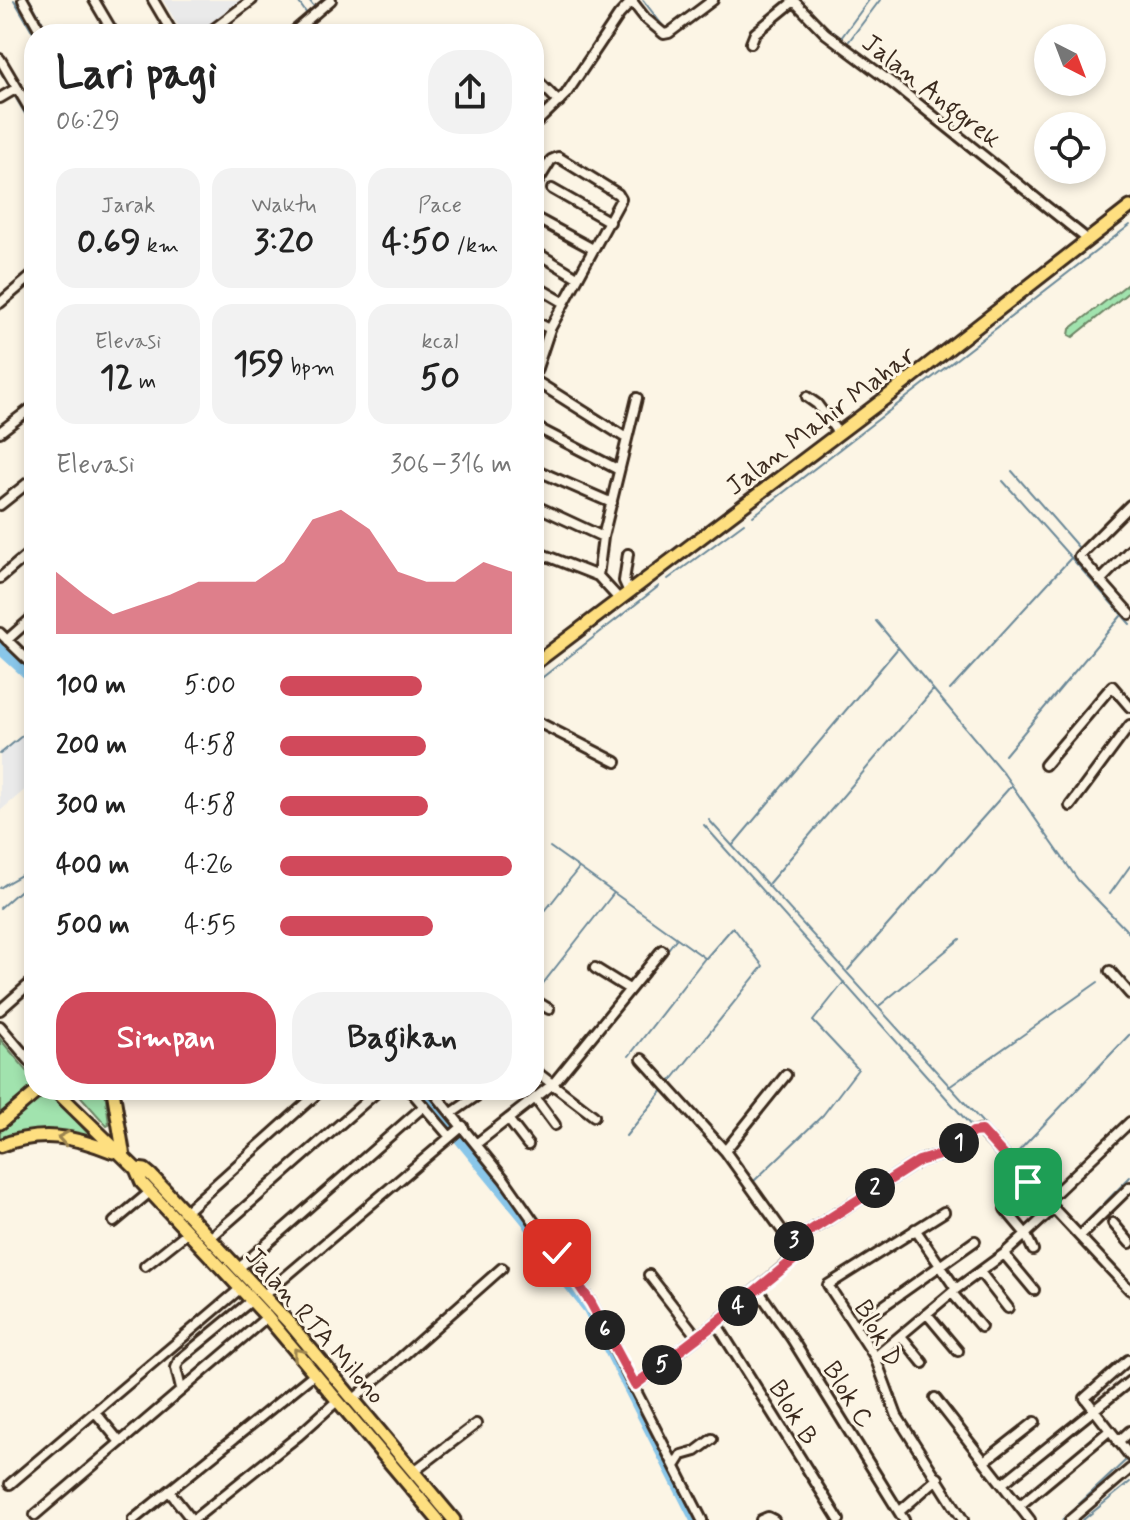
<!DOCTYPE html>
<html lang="id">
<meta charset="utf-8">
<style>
body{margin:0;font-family:Mynerve,sans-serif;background:#f2f2f2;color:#222;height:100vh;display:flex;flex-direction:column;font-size:30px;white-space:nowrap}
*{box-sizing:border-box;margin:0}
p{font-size:26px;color:#767676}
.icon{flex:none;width:44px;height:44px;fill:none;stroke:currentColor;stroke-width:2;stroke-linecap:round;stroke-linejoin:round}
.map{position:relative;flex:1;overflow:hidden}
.drawer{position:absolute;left:24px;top:24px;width:520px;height:1076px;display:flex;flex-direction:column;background:#fff;border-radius:32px;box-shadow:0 4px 12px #0003}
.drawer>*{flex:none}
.needle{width:52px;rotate:138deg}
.fabs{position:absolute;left:1034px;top:24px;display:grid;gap:16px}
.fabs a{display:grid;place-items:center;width:72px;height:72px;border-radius:50%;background:#fff;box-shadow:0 4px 12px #0003;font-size:40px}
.pin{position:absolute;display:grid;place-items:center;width:68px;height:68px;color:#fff;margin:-34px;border-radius:16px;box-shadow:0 4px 12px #0006}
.km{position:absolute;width:40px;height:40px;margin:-20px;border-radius:50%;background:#222;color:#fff;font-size:22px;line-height:40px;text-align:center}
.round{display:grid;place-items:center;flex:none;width:84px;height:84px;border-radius:32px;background:#f2f2f2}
.headline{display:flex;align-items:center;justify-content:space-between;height:136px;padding:0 32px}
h1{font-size:44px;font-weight:800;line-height:60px}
.figures{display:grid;grid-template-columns:repeat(3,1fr);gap:12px;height:136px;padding:8px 32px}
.figures div{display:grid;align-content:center;border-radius:20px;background:#f2f2f2;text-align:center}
.figures b{font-size:34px;font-weight:800}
.figures small{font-size:22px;font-weight:400}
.figures p{font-size:22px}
.chart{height:224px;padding:16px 32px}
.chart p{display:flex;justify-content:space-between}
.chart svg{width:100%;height:144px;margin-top:8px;fill:#d1495b;opacity:.7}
.cta{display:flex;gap:16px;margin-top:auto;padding:16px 32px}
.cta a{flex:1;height:92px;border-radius:32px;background:#d1495b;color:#fff;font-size:32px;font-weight:800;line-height:92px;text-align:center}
.cta a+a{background:#f2f2f2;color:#222}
ul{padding:0 32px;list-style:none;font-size:26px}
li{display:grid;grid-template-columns:128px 96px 1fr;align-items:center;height:60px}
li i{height:20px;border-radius:10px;background:#d1495b}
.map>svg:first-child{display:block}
.built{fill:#eaeaea}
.green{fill:#a1e3ae;stroke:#6e8666;stroke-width:2}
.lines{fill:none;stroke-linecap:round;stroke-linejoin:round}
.stream{stroke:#6a8898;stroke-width:2}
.river{stroke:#89c6e9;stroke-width:12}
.minor-casing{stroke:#3b2a1e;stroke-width:14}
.highway-casing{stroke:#3b2a1e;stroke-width:17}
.minor{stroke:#fcf5e5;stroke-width:8}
.highway{stroke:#fedf80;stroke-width:11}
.oneway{stroke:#9c844f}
.route-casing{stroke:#fff;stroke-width:16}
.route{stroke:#d1495b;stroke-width:10}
.labels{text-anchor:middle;stroke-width:6;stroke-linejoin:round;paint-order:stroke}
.street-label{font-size:26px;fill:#3b2a1e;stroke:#fcf5e5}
</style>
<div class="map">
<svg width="1130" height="1520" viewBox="0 0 1130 1520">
<rect width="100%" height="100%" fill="#fcf5e5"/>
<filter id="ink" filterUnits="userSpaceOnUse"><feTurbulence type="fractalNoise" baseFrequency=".0125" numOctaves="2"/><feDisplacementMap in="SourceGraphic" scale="16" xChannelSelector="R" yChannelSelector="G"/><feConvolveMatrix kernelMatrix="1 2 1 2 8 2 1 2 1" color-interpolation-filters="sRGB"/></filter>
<g filter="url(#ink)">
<path class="built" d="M163,0H263L218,34H183Z
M34,726V782L0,811V749L3,752Z"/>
<path class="green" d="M1130,282V291L1073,337L1069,335L1070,329Z
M0,1039L34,1079V1088L0,1119Z
M44,1090H48L93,1139C60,1131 32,1128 0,1140V1126Z
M75,1090H105L109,1125L107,1126Z"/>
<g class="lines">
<path class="stream" d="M14,0L34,34
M30,0L49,34
M159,0L180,34
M297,0L307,14
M309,0L316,9
M643,0L663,26
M801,0L822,23L1088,232L1130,199
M794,8C819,38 850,56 880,79C938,123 992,171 1050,215
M616,12L625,1
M841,38L869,0
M849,41L880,0
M0,71L9,86
M14,95L34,129
M1012,471L1078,547
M1003,481L1130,624
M753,516L1130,225
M1086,556L1100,572
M1101,573L1121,554
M668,579L744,523
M1107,580L1130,606
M876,621L1004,774L1078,880L1130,934
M0,647L34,676
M534,684L659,586
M950,690L1070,559
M0,754L34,726
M1005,755L1121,616
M709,820L1049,1196
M704,825L973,1128
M733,845L898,648
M550,847L705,958L629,1056
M769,883L933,690
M0,888C11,879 23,876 34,866
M1110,894L1130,866
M0,908L34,878
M534,925L578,869
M665,953L676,939
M848,970L1011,786
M534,995L613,894
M879,1006L960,939
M671,1081L763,966L733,927L706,958
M949,1087L1098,982
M442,1116L448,1112
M626,1136L664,1089
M943,1149L964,1134
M1014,1156L1130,1034
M754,1181L823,1115L858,1069L813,1021L844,982
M1053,1200L1082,1231
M1081,1227L1130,1177
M811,1235L923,1164
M1086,1235L1130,1282
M1062,1520L1125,1461
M1083,1520L1130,1482"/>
<path class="river" d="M0,648L34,679
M420,1090L527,1221L563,1276L589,1309L696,1520"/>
<defs>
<path id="minor" d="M23,0L42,34
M94,0L114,34
M153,0L173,34
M631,0L645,18L664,34L669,33L713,0
M793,0L825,33L896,86L1087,239
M207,34L252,0
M291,34L331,0
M751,43L755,33L794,1
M0,59L29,108
M534,77L559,102
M0,98L17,88
M534,125L566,94L619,15L632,1
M534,188L551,160L558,157L618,194L621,199L550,329L534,377
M552,189L610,222
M534,217L593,249
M534,251L577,277
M534,285L563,302
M0,303L34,274
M534,321L550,329
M534,380L626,438
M807,397L817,404L838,433
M534,426L619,470
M0,432L34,406
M534,469L612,503
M0,505L34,478
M534,505L603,537
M1130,505L1079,556L1130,614
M534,551L598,576
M628,554L624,581L629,592
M0,578L34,549
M1100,581L1130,550
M620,600L598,576L603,537L637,398
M0,633L34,666
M7,640L34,616
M534,720L616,762
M1045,765L1112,686L1130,707
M1070,806L1130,725
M595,968L629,989
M1110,971L1130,994
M534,1000L549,1009
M0,1010L34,980
M0,1026L34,1066
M534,1070L594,1116
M410,1090L450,1137
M432,1090L504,1179L591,1303L702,1520
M535,1098L555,1125
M452,1113L485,1090
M508,1119L528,1145
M476,1144L553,1084L662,950
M725,1151L786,1075
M1047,1201L1130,1122
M1005,1209L1025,1233L1033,1250
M185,1212L321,1090
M944,1212L828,1285L875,1357L897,1416L963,1520
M114,1222L150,1192
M1113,1223L1130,1243
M915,1229L956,1289
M1080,1236L1130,1187
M210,1238L379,1090
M791,1243L919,1161L946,1153L973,1132L980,1130L1130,1290
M1004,1254L1034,1290
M145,1266L188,1232
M239,1268L424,1106
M980,1272L1008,1308
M649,1275L697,1337
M758,1290L792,1339L904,1520
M952,1293L981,1327
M264,1295L463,1126
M927,1314L958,1351
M716,1323L839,1520
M855,1326L975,1241
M901,1336L923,1363
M875,1357L956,1289L1004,1254L1054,1208
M1128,1360L1085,1398L1130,1456
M635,1385L716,1323L799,1254L725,1151L642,1059
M181,1389L176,1368L179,1360L252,1300
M935,1398L1030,1520
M353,1400L502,1268
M95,1412L119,1441
M1118,1442L1130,1431
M985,1461L1035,1422
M675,1466L682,1455L696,1451L712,1439
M413,1472L476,1424
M10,1484L241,1288
M1002,1484L1130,1381
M169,1491L192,1520
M1019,1506L1109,1431
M900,1511L938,1478
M35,1515L267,1317
M133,1520L314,1374
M193,1520L298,1436L337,1401
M761,1520L768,1517L774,1520
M1070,1520L1130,1469"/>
<path id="highway" d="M534,664L888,396L1130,207
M55,1090L136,1169L142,1183L267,1317L438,1520
M113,1090L124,1157
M0,1123L39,1090
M0,1146C39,1130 75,1136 113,1152
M136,1169L145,1170L151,1175L290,1324L454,1520"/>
</defs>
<use href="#minor" class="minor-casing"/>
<use href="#highway" class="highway-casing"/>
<use href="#minor" class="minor"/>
<use href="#highway" class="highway"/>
</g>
<defs><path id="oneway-chevron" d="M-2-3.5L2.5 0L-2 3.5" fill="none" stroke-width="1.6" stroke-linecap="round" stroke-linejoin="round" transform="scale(2)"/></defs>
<g class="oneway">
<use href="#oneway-chevron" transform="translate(63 1138) rotate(-170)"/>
<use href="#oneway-chevron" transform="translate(298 1353) rotate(-129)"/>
</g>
</g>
<g class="lines" filter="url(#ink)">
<defs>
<path id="route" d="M557,1253L591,1303L635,1385L716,1323L797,1257L798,1253L791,1243L919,1161L946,1153L973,1132L982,1131L1028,1182"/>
</defs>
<use href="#route" class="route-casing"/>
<use href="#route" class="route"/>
</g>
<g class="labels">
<g class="street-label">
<text transform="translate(932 90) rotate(38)" y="9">Jalan Anggrek</text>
<text transform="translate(820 420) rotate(-37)" y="9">Jalan Mahir Mahar</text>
<text transform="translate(316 1325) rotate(49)" y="9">Jalan RTA Milono</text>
<text transform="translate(879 1333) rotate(61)" y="9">Blok D</text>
<text transform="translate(849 1394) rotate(58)" y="9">Blok C</text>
<text transform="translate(794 1412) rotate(59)" y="9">Blok B</text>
</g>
</g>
</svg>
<div class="fabs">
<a><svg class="needle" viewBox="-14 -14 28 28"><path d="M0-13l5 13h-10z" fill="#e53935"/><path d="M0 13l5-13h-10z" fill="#767676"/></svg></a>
<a><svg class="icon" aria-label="locate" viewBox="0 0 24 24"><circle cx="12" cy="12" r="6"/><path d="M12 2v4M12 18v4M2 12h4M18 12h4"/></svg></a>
</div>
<div class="pin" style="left:1028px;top:1182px;background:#1e9e55"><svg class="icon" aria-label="arrive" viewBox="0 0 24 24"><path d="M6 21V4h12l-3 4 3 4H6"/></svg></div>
<div class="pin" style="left:557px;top:1253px;background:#d93025"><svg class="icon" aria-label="check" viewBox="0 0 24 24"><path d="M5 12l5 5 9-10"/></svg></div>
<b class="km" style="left:959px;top:1143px">1</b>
<b class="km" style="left:875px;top:1188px">2</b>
<b class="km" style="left:794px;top:1241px">3</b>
<b class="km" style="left:738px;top:1306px">4</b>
<b class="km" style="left:662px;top:1365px">5</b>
<b class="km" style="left:605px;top:1330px">6</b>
<section class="drawer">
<div class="headline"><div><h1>Lari pagi</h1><p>06:29</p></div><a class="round"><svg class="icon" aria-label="share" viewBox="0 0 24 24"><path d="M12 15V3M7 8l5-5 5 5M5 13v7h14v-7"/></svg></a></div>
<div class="figures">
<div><p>Jarak</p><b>0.69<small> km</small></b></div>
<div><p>Waktu</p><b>3:20</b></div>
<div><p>Pace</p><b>4:50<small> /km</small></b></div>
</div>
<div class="figures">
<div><p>Elevasi</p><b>12<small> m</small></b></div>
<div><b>159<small> bpm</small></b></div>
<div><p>kcal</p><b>50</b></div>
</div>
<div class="chart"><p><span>Elevasi</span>306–316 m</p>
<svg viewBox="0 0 160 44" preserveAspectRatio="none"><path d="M0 44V25L10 32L20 38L30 35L40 32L50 28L60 28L70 28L80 22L90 9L100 6L110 12L120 25L130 28L140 28L150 22L160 25V44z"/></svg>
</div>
<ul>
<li><b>100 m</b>5:00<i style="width:61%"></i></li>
<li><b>200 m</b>4:58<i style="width:63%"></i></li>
<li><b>300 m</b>4:58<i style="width:64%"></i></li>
<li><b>400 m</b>4:26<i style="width:100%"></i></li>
<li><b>500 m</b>4:55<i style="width:66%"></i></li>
</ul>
<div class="cta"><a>Simpan</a><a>Bagikan</a></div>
</section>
</div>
